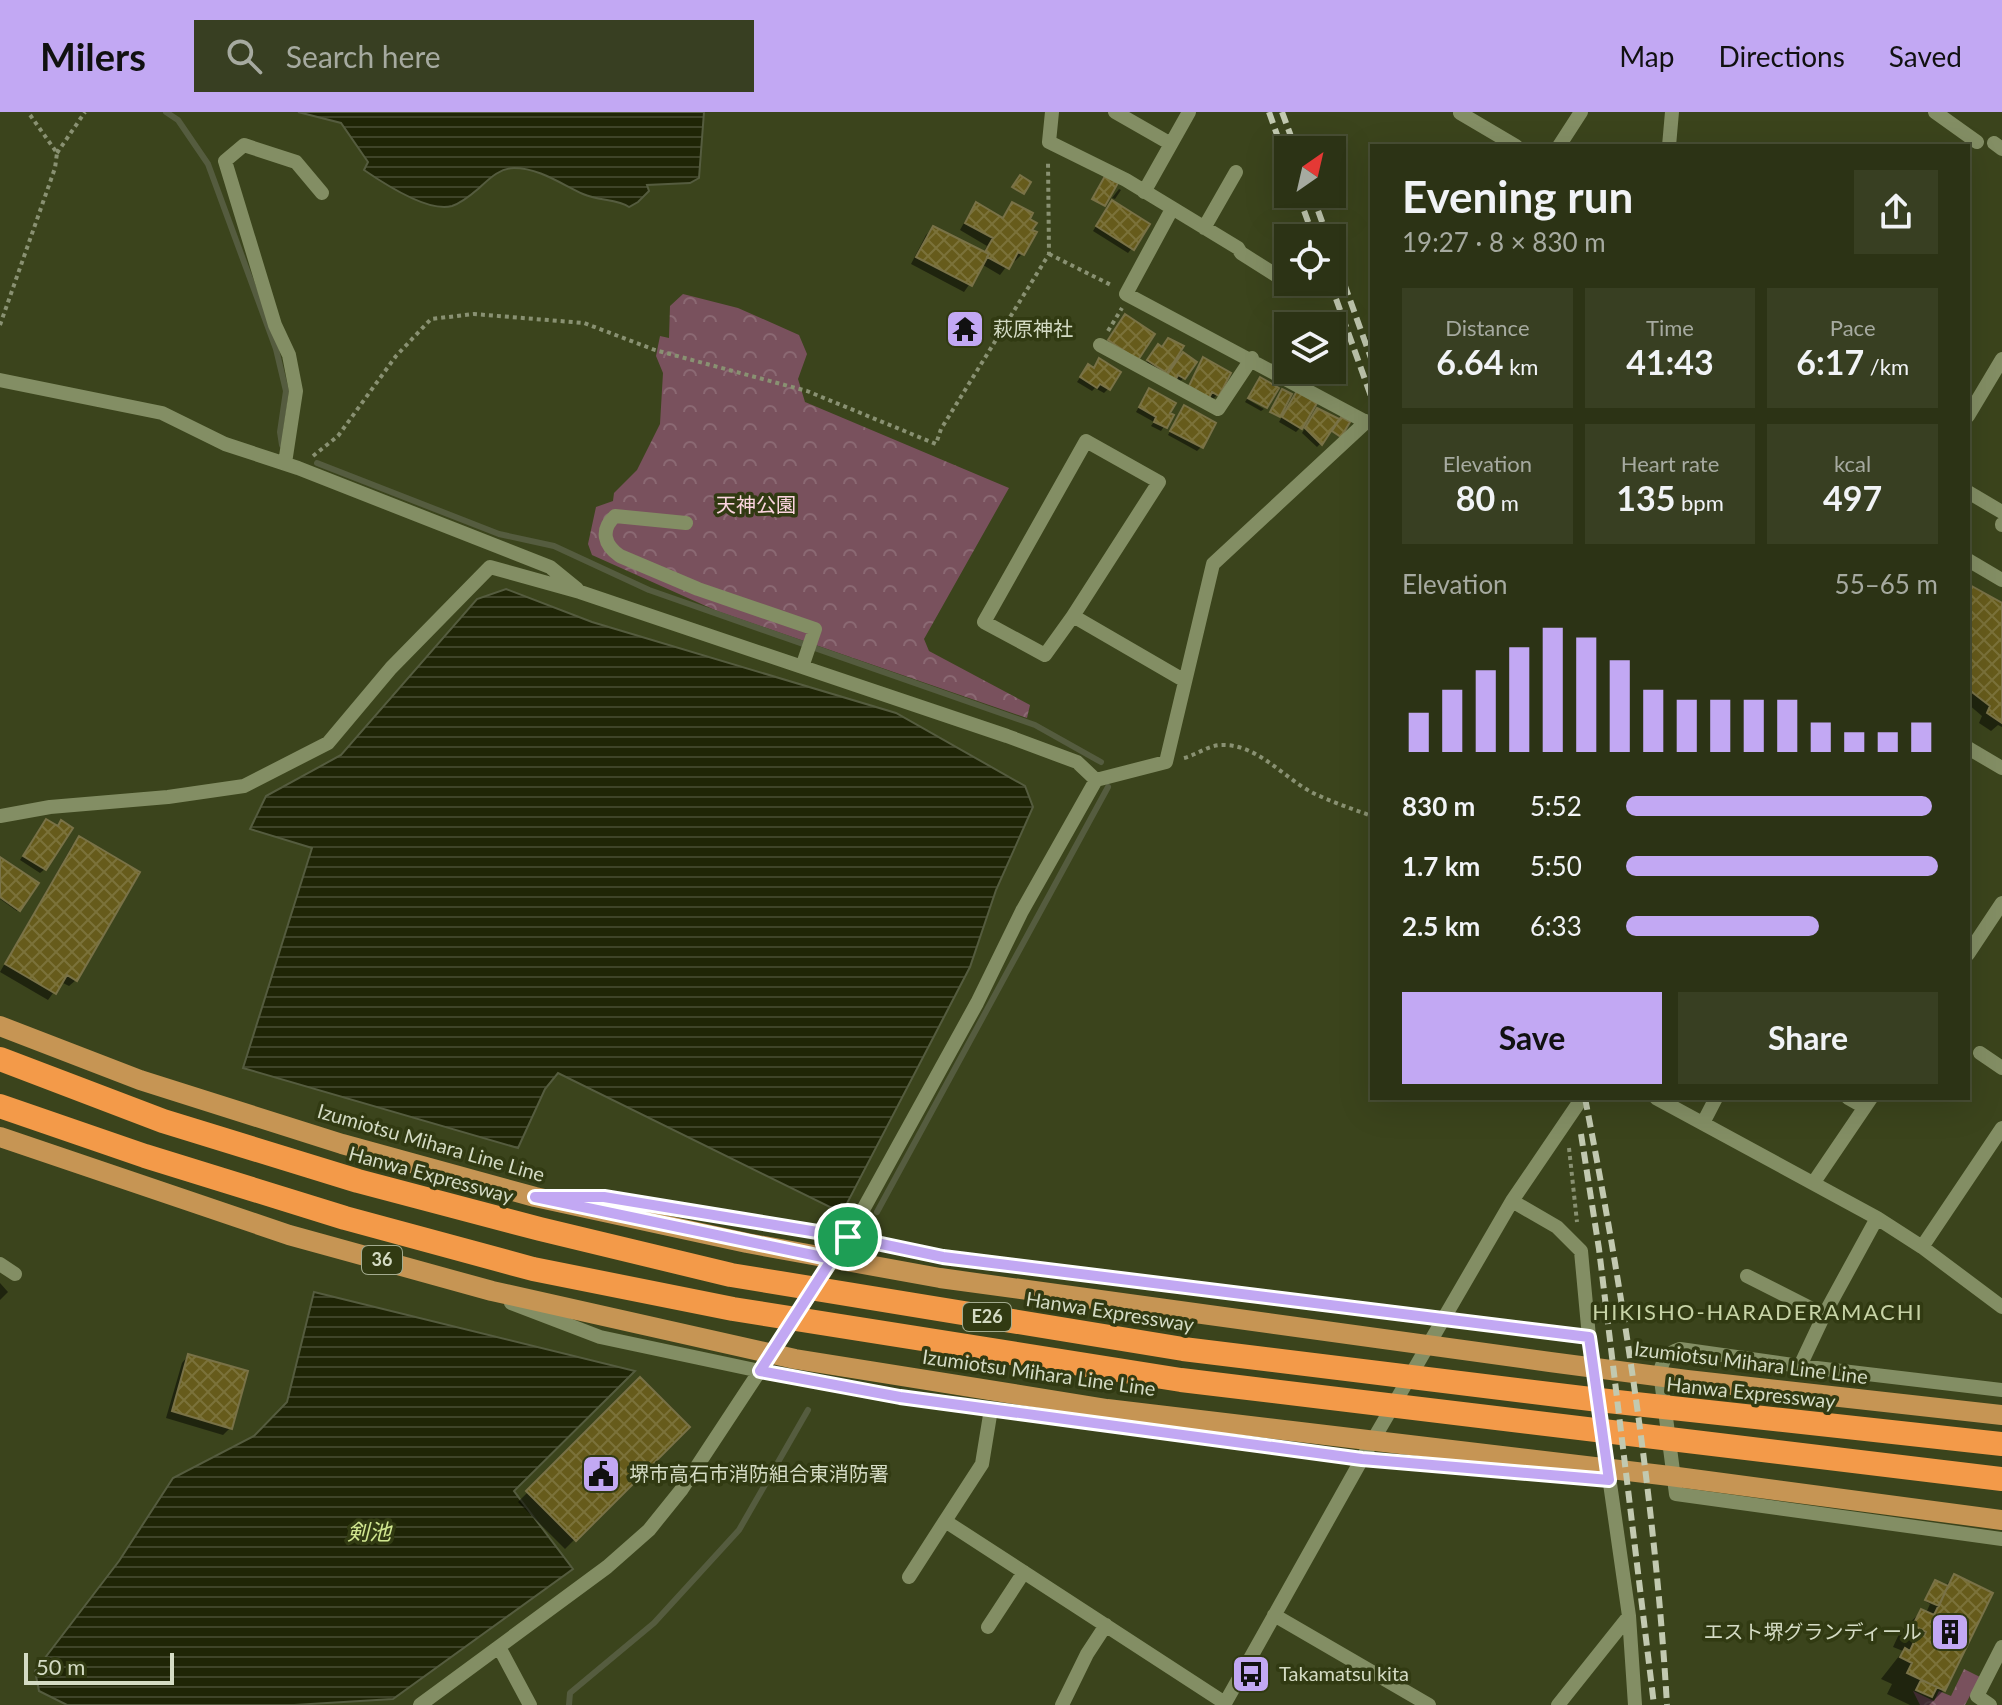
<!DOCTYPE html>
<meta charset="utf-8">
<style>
body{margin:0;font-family:Lato,"Noto Sans JP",sans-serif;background:#383f22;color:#f1f3f6;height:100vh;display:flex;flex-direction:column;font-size:30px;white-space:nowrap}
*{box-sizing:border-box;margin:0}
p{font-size:26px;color:#a6aaa0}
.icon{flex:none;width:44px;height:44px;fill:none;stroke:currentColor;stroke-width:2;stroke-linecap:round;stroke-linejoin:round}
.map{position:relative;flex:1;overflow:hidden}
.sheet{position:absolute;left:1370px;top:32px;width:600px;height:956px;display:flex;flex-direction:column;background:#2c3315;border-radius:0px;box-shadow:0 8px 32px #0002,0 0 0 2px #484e34}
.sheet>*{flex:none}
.needle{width:52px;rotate:34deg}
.tools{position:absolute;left:1274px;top:24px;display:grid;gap:16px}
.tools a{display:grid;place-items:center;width:72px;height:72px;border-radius:0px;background:#2c3315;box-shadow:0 8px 32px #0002,0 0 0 2px #484e34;font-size:40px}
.scale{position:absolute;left:24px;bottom:20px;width:150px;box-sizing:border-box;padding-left:8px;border:4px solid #d4dbc4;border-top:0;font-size:22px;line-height:28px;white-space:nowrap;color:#d4dbc4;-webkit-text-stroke:6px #313a12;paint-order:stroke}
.pin{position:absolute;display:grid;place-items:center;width:68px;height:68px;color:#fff;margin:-34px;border:4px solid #fff;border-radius:50%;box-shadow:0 2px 8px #0007}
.round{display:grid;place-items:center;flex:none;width:84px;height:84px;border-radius:0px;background:#383f22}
.headline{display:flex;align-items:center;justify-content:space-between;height:136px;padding:0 32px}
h1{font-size:44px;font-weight:700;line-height:60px}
.stats{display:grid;grid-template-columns:repeat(3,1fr);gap:12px;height:136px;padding:8px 32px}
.stats div{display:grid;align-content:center;border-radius:0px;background:#383f22;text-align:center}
.stats b{font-size:34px;font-weight:700}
.stats small{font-size:22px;font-weight:400}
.stats p{font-size:22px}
.chart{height:224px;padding:16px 32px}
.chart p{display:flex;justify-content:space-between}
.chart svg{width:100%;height:144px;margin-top:8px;stroke:#c2a8f3;stroke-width:6}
.cta{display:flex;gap:16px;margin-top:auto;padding:16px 32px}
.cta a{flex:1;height:92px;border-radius:0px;background:#c2a8f3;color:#111;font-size:32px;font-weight:700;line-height:92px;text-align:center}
.cta a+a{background:#383f22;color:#f1f3f6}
ul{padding:0 32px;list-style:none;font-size:26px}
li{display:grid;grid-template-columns:128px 96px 1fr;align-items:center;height:60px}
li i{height:20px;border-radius:10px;background:#c2a8f3}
header{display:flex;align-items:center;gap:48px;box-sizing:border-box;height:112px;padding:0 40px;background:#c2a8f3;color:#111}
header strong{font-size:38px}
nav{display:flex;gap:44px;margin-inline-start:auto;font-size:28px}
.search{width:560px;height:72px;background:#383f22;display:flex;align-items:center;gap:20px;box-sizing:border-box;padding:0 28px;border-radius:0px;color:#a6aaa0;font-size:30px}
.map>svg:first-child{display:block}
.park{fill:url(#park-crowns)}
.water{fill:url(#water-rules);stroke:#555c3f;stroke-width:2}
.shadow{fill:#0007}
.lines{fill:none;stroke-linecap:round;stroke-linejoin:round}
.stream{stroke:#555c3f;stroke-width:6}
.building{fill:url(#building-cross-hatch);stroke:#797247;stroke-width:2}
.path{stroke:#899172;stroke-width:4;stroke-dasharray:4 4;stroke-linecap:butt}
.minor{stroke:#838e64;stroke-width:14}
.major{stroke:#c69554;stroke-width:20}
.highway{stroke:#f39a49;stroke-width:24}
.rail{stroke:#c2c9b0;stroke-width:6;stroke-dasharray:12 6;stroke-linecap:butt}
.route-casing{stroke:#fff;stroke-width:16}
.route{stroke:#c2a8f3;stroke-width:10}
.labels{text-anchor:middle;stroke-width:7;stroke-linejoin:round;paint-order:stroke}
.shield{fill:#313a12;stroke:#a3ab8f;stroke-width:2}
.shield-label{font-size:18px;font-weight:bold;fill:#d4dbc4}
.poi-label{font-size:20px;fill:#d4dbc4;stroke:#313a12;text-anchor:start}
.park-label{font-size:20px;fill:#fcd5e0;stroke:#313a12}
.street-label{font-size:20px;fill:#d4dbc4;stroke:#313a12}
.neighbourhood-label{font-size:22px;letter-spacing:2px;fill:#c7d3a6;stroke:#313a12}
.water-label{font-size:22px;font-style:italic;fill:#d2e891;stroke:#313a12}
</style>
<header>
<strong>Milers</strong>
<div class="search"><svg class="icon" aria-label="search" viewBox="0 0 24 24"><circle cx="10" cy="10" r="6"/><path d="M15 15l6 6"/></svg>Search here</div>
<nav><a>Map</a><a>Directions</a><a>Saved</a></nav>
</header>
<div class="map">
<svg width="2002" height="1593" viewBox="0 0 2002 1593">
<defs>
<pattern id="park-crowns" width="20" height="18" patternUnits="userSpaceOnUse" patternTransform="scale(2)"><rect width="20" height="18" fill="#79515d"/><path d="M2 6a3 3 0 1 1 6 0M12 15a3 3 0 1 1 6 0" fill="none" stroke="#8b6973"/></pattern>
<pattern id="water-rules" width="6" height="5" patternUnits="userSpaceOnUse" patternTransform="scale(2)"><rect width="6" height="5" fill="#1f2506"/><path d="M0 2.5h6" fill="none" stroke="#3f4429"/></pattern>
<pattern id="building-cross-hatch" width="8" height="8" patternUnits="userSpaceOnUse" patternTransform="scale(2)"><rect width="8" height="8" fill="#665b1b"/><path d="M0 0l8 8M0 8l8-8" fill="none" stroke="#7b723a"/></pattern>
</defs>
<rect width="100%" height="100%" fill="#3b441c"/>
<path class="park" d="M683,182L738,196L799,223L807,242L798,267L805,290L1009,376L924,527L929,539L1030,593L1027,606L717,499L592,443L588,432L596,395L613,389L614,381L637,358L660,312L663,261L656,244L660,224L669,226L670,194Z
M1964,1557L1980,1565L1965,1593H1920L1913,1579L1934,1589L1939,1579L1951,1584Z"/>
<path class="water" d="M298,0H704L699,66L690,71L647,73L649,79L638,90L629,95C618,87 598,89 583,82C561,72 539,56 514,56C499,56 488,68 478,77C471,83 461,91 452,94C428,101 383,71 364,58L368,50L341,11Z
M506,477L592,510L896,601L1025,674L1033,695L996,778L970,855L842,1101L558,961L545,977L518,1036L243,956L312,736L250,717L266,684L341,643L477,487Z
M314,1180L635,1259L514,1379L573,1457L393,1587L294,1593H67L39,1579L35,1559L119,1449L173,1366L254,1324L287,1290Z"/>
<path class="shadow" d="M1119,77L1121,78L1115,87L1112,86Z
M1013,92L1030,118L1022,142L1015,149L1012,147L1000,163L983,153L964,180L911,152L926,123L933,116L983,141L987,134L960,118L970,100L977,93L1001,107Z
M1108,95L1132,136L1128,141L1093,119Z
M1372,218V230L1367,227Z
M1154,239L1169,259L1179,247L1184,266L1179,270L1145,253Z
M1203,248L1217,283L1213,287L1186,279Z
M1100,249L1108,277L1104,281L1095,276L1092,279L1077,270L1088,254L1093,257Z
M1149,278L1171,304L1161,319L1151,314L1154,310L1136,300Z
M1293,286L1300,316L1296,320L1279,310Z
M1247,287L1264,297L1261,299L1245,290Z
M1181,300L1201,335L1197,339L1168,323Z
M1313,303L1321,331L1317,335L1302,321Z
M1968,474L2002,494V615L1998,613L1991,619L1979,611L1982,604L1968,592Z
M42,713L57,715L45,757L40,761L20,748Z
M79,727L76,868L69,874L61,870L48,888L0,860L72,734Z
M0,747L36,771L17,799L0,787Z
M0,1171L8,1180L0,1188Z
M188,1244L230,1316L223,1323L166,1306L182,1251Z
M640,1268L687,1315L565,1437L518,1390Z
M1954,1465L1944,1578L1929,1593H1910L1887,1582L1892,1572L1881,1567L1903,1539L1893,1535L1900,1520L1922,1499L1926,1501L1930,1492L1925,1489L1934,1471L1945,1474Z"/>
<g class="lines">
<path class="stream" d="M166,0L178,8L208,52L276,237L286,279L280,320L282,333
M317,351L499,422L554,434L649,478L1035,613L1101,650
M877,1100L1108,675
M569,1593L570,1581L654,1511L739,1418L808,1298"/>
</g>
<path class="building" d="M1020,63L1031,70L1024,82L1012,75Z
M1105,64L1118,71L1105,94L1092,87Z
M1112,88L1150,112L1134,138L1096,114Z
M976,90L1003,106L1012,90L1033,101L1030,107L1037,111L1032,118L1037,120L1024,143L1018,140L1009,157L987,145L989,142L985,140L993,126L965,111Z
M933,114L989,142L972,174L916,145Z
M1125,202L1155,222L1138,248L1108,228Z
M1168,226L1184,234L1167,261L1147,248L1158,232L1162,235Z
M1183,240L1197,250L1185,267L1178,263L1175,269L1167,263Z
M1203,245L1231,261L1219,284L1212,280L1209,286L1189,274Z
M1099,246L1121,260L1110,278L1100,272L1097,276L1080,265L1088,252L1094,256Z
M1260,265L1279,276L1267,296L1248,286Z
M1149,276L1176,291L1170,301L1174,303L1167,316L1154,310L1156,305L1139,295Z
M1282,277L1292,282L1280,305L1270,300Z
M1297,279L1317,291L1302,317L1282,305Z
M1184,293L1216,311L1203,336L1170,319Z
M1317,296L1339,307L1322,333L1305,316Z
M1341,305L1350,310L1341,325L1332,319Z
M1968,472L2002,491V611L1987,601L1990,594L1968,577Z
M46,707L58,714L61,708L73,716L46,758L23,744Z
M79,724L140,760L77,869L67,863L56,882L5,852Z
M0,745L39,771L20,799L0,785Z
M188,1242L248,1259L232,1317L172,1299Z
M640,1265L690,1315L576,1429L526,1379Z
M1954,1462L1993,1481L1945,1579L1907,1561L1912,1551L1900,1545L1905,1536L1910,1539L1918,1521L1924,1524L1926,1520L1913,1513L1921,1497L1934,1503Z
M1935,1468L1948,1474L1939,1494L1925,1488Z
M1921,1568L1937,1575L1932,1585L1916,1578Z"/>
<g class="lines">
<path class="path" d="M57,41L85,0
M1049,142L1111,173
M0,213L55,56L57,41L28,0
M1108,219L1122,196
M313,344L338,324L396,244L431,207L474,202L584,211L655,238L807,279L936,332L941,317L1049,142L1048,49
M1184,646C1199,642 1209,632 1225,633C1259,634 1284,666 1313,681C1332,690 1352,697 1372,704
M1569,1036L1577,1110"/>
<path class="minor" d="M1052,0L1049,30L1126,68L1238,136L1241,141L1301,179
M1115,0L1171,32
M1935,0L1977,30
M1460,1L1516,34
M1994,31L2002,37
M1559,34L1581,0
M1669,34L1672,0
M1144,80L1189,0
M1172,97L1126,182L1366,310
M1204,116L1236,60
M1100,233L1218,297L1252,246
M0,268L162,301L225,332L298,356L550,455L577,477
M1968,304L2002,247
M285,351L296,279L289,243L275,213L225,49L244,33L296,50L322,81
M1968,380L2002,400
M686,411L615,404C600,418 604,433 620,444L698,477L815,517L802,555
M2002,412V413
M1968,448L2002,468
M1073,504L1159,370L1086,329L984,510L1045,543L1073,504L1185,569
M1968,636L2002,656
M0,704L50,695L168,685L244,674L328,631L391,556L490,455L580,480L1007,624L1077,650L1096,668
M1968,842L2002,791
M1980,941L2002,956
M1656,986L1877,1106L1922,1135L2002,1195
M1848,986L1864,995
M1703,1011L1716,986
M1814,1070L1871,986
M563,1085H604L848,1125L943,1145L1589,1225
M1512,1089L1557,1115L1581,1139L1589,1225L1629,1504L1635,1593
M1922,1135L2002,1016
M0,1152L15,1162
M1747,1164L1824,1203
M511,1191L600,1225L760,1259L900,1285L1362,1347L1609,1368
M1800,1254L1824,1203L1877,1106
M2002,1278L1800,1254L1680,1237C1667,1241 1663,1247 1660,1260L1676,1382L2002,1427
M991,1297L982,1352L945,1409L1225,1591
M909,1465L945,1409
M1274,1503L1429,1593
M988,1515L1024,1460
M499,1535L530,1593
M420,1593L607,1455L649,1418L682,1377L848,1125L977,891L1022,799L1096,668L1166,650L1213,452L1366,310L1372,309
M1062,1593L1087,1542L1106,1513
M1224,1593L1362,1347L1512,1089L1582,986
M1558,1593L1629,1504
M1990,1593L1977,1584L2002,1535"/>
<path class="major" d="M0,914L140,968L342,1032L535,1085L747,1131L940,1166L1550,1250L1687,1268L2002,1303
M0,1025L289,1123L492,1179L795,1247L1107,1297L1670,1364L2002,1408"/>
<path class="highway" d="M0,947L163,1009L358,1069L540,1117L731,1163L1183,1237L1599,1288L2002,1332
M0,994L145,1044L345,1106L533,1157L733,1197L1181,1268L2002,1367"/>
<path class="rail" d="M1269,0L1288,54
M1282,0L1296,38
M1298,82L1314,126
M1312,82L1328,126
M1332,138L1372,249
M1330,170L1372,287
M1585,986C1624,1186 1655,1390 1667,1593
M1581,1022L1599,1137L1654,1593"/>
</g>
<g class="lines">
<defs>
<path id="route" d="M535,1085H604L848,1125L943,1145L1589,1225L1609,1368L1362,1347L900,1285L760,1259L832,1147Z"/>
</defs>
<use href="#route" class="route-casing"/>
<use href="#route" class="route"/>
</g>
<defs>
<symbol id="temple-square" viewBox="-11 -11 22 22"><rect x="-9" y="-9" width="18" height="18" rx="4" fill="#c2a8f3" stroke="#313a12"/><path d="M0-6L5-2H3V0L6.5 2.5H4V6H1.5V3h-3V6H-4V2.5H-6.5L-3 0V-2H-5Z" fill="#111"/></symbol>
<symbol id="civic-square" viewBox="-11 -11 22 22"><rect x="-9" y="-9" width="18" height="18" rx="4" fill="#c2a8f3" stroke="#313a12"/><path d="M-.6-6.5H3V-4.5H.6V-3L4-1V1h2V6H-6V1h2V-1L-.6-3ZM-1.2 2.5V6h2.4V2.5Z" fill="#111"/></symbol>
<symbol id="building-square" viewBox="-11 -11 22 22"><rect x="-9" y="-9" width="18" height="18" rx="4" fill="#c2a8f3" stroke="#313a12"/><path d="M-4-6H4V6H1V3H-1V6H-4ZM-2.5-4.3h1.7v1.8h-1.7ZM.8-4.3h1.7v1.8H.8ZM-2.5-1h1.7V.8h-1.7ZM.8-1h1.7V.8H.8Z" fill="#111"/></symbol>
<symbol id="bus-square" viewBox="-11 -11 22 22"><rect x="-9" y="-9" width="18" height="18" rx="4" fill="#c2a8f3" stroke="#313a12"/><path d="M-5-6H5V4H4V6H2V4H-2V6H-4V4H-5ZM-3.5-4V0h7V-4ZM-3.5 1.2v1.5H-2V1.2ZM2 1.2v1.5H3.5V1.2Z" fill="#111"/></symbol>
</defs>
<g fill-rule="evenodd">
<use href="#temple-square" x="943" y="195" width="44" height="44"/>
<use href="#civic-square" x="579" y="1340" width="44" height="44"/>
<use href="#building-square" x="1928" y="1498" width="44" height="44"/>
<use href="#bus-square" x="1229" y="1540" width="44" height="44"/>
</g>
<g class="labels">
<g class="shield">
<rect x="362" y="1134" width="40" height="28" rx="6"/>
<rect x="963" y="1191" width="48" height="28" rx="6"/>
</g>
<g class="shield-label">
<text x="382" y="1154">36</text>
<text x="987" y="1211">E26</text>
</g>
<g class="poi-label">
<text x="993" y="224">萩原神社</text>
<text x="629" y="1369">堺市高石市消防組合東消防署</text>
<text x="1922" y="1527" text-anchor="end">エスト堺グランディール</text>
<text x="1279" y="1569">Takamatsu kita</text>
</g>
<g class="park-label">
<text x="756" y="400">天神公園</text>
</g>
<g class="street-label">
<text transform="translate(431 1031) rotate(16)" y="7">Izumiotsu Mihara Line Line</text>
<text transform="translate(431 1063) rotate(15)" y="7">Hanwa Expressway</text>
<text transform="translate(1110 1200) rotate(9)" y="7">Hanwa Expressway</text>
<text transform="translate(1751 1251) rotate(7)" y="7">Izumiotsu Mihara Line Line</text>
<text transform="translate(1039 1261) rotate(8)" y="7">Izumiotsu Mihara Line Line</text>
<text transform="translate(1751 1281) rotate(6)" y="7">Hanwa Expressway</text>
</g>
<g class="neighbourhood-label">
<text x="1758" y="1208">HIKISHO-HARADERAMACHI</text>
</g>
<g class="water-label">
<text x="369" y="1428">剣池</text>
</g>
</g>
</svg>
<div class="tools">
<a><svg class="needle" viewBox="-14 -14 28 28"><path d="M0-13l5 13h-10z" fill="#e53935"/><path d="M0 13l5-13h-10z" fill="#a6aaa0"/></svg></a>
<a><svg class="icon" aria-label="locate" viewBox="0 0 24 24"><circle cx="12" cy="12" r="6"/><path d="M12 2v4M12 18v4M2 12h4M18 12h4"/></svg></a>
<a><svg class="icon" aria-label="layers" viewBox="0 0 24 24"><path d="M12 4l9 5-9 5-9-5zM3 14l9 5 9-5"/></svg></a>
</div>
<div class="scale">50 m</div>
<div class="pin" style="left:848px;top:1125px;background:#1e9e55"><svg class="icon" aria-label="arrive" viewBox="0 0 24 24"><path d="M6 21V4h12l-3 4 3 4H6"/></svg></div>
<section class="sheet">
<div class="headline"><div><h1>Evening run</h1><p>19:27 · 8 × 830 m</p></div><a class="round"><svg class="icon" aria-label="share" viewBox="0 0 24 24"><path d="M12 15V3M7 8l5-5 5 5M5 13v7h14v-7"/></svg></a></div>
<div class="stats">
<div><p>Distance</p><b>6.64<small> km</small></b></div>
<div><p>Time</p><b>41:43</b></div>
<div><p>Pace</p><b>6:17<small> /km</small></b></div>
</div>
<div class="stats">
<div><p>Elevation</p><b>80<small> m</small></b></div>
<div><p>Heart rate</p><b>135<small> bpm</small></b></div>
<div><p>kcal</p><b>497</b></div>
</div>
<div class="chart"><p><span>Elevation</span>55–65 m</p>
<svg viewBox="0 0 160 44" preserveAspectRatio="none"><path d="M5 44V32M15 44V25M25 44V19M35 44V12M45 44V6M55 44V9M65 44V16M75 44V25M85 44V28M95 44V28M105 44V28M115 44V28M125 44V35M135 44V38M145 44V38M155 44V35"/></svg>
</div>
<ul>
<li><b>830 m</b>5:52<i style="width:98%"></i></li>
<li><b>1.7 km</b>5:50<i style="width:100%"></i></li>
<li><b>2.5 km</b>6:33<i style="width:62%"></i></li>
</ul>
<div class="cta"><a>Save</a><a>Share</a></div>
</section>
</div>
